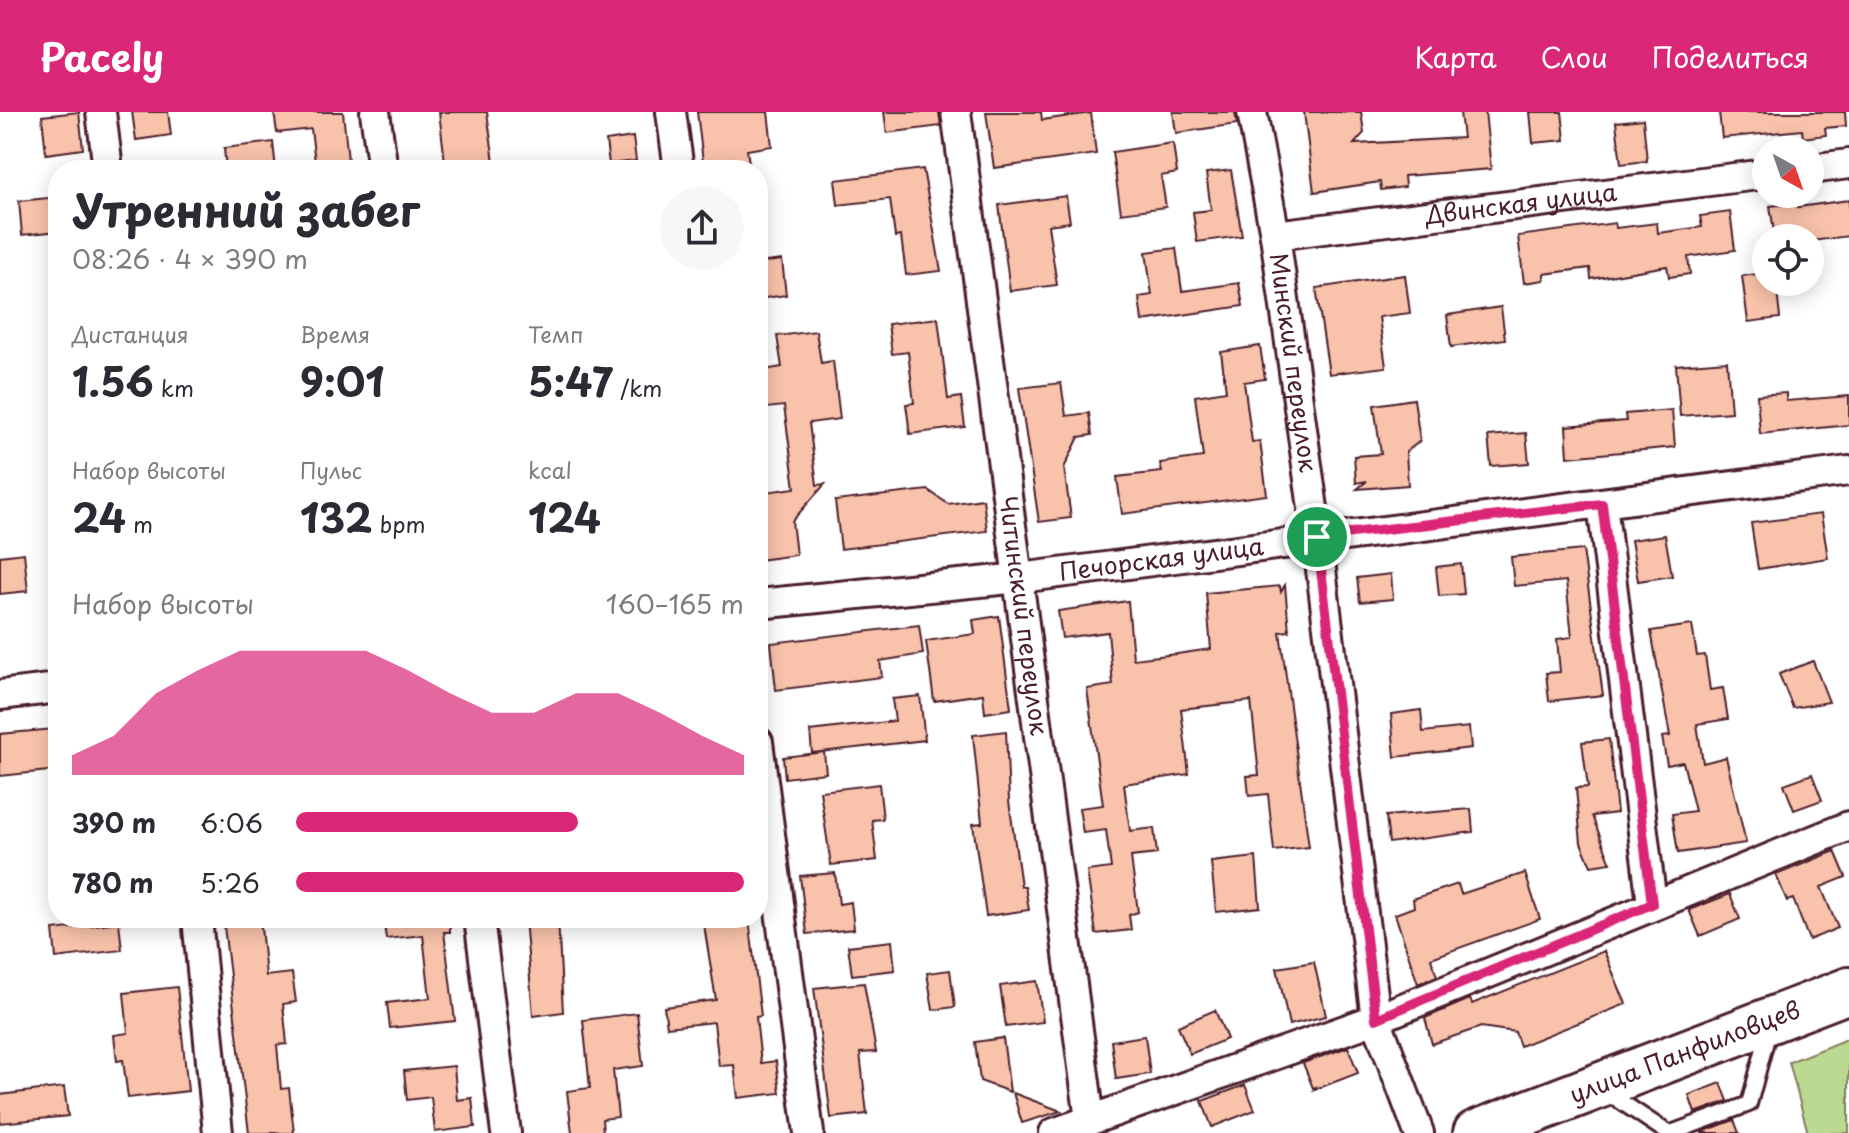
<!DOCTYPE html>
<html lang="ru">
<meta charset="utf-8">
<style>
body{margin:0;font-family:"Playpen Sans",sans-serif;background:#f7f7f7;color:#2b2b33;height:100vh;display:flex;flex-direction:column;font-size:30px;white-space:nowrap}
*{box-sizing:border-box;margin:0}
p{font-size:26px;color:#7c7c81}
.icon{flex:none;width:44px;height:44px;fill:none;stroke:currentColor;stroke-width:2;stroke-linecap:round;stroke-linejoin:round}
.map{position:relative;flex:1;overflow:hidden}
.sheet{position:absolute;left:48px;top:48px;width:720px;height:768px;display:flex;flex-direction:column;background:#fff;border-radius:32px;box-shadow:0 4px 20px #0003}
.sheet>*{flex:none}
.needle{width:52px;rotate:140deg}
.buttons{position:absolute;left:1752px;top:24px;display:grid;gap:16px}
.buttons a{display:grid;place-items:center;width:72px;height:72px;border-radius:50%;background:#fff;box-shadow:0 4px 20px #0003;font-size:40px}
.pin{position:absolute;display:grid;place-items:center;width:68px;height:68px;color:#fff;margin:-34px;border:4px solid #fff;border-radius:50%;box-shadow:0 2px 8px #0007}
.round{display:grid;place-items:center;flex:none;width:84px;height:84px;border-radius:42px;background:#f7f7f7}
.overview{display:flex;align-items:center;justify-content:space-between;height:136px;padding:0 24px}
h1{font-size:44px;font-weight:700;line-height:60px}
.figures{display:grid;grid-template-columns:repeat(3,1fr);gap:12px;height:136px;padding:8px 24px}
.figures div{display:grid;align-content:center}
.figures b{font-size:40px;font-weight:700}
.figures small{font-size:22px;font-weight:400}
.figures p{font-size:22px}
.chart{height:224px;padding:16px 24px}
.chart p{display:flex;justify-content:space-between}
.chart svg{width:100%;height:144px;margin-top:8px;fill:#db2777;opacity:.7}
ul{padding:0 24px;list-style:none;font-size:26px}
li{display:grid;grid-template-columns:128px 96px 1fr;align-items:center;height:60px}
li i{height:20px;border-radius:10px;background:#db2777}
header{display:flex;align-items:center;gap:48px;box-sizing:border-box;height:112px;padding:0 40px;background:#db2777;color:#fff}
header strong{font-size:38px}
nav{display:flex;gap:44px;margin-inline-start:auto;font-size:28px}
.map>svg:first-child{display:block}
.green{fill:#bcd992;stroke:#837c5e;stroke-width:2}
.building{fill:#f9c3ab;stroke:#4a1f2b;stroke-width:2}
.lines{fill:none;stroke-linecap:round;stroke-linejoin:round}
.service-casing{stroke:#4a1f2b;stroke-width:20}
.minor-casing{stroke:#4a1f2b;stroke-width:34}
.primary-casing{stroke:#4a1f2b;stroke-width:50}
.service{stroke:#fff;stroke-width:14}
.minor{stroke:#fff;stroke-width:28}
.primary{stroke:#fff;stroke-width:44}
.route-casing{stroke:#fff;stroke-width:16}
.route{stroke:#db2777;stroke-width:10}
.labels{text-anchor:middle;stroke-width:6;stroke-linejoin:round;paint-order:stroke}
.street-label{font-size:24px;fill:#4a1f2b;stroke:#fff}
</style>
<header>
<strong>Pacely</strong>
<nav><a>Карта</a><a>Слои</a><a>Поделиться</a></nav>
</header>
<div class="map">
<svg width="1849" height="1021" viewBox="0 0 1849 1021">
<rect width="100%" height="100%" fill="#fff"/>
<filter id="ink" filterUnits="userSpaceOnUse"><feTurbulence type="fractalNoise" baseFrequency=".0125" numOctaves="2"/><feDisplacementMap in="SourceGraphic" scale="16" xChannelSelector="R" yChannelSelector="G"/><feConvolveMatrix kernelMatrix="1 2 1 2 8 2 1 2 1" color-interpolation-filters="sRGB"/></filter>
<g filter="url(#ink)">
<path class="green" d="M1849,926V1021H1808L1789,950Z"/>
<path class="building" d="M79,0L83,37L46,42L42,4Z
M132,0H168L171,23L136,28Z
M274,0H343L349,58H316L311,17L277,21Z
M439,0H487L495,57L446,58Z
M697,0H768L772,34L747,38L750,58H704Z
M884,0H939L941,14L887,21Z
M986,0H1041L1042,8L1091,1L1096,42L994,56Z
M1173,0H1235L1237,12L1176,21Z
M1304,0H1361L1364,21L1354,32L1463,26L1460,0H1485L1491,57L1404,64L1405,75L1381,78L1380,70L1314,80Z
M1530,0H1562L1565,28L1533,31Z
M1719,0H1845L1846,14L1825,16L1826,23L1803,26L1802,18L1722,26Z
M1643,7L1647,49L1621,52L1616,10Z
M633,25L636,49L609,52L606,29Z
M273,30L276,58H226L224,36Z
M1173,31L1177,61L1161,64L1166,95L1121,101L1112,40Z
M923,57L941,159L906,163L901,124L895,125L890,87L838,93L835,68Z
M1231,58L1242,124L1197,130L1193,100L1211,98L1206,61Z
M1066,84L1070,110L1048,113L1057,173L1010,179L999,93Z
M58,85V119L22,123L19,89Z
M1849,88V124L1812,129L1775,126L1770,94L1798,91V95Z
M1730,100L1735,138L1688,145L1690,162L1669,165L1667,154L1591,167L1590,156L1544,162V168L1524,171L1518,124L1615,111L1616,116L1657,111L1658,121L1702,115L1700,104Z
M1176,136L1182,179L1239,171L1243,194L1142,209L1139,185L1152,183L1146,140Z
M782,148L786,183L758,187V151Z
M1766,161V170H1776L1780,206L1748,210L1742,164Z
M1405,163L1410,201L1379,205L1386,255L1329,262L1316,176Z
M1501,195L1505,227L1451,235L1447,203Z
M938,206L948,287L961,285L965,315L910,322L906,292L914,291L908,240L892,242L888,212Z
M816,219L821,251L833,249L840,307L809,311L817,373L825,372L792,409L796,443L758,448V381L795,376L784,294L758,297V259L782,255L777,224Z
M1260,234L1265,267L1244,270L1252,330L1260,329L1267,383L1122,402L1117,365L1162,360L1160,351L1203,345L1195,284L1226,279L1221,240Z
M1727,249L1731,300L1680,304L1676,253Z
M1061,271L1066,304L1089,301L1092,323L1079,325L1064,356L1071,406L1039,410L1019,276Z
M1786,281V289L1849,284V313L1760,322L1757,283Z
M1414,287L1420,329L1406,340L1408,373L1357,377L1367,369L1356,371L1354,344L1381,342L1374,293Z
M1672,298L1675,335L1568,345L1566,314L1626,309L1625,302Z
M1526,321L1529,351L1491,354L1488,324Z
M928,378L948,392L983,387L987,419L841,437L835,389Z
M1821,402L1828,446L1758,457L1751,411Z
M1665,423L1672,464L1638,469L1631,428Z
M1583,438L1603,583L1549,589L1546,561L1560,560L1557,527L1572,525L1566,469L1514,474L1511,445Z
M24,441L28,479L0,482V444Z
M1461,452L1464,482L1439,484L1436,455Z
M1391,462L1393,487L1360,490L1357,466Z
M1285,473L1289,519L1280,520L1309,735L1274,739L1268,682L1249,684L1247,664L1259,663L1251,589L1181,597L1189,662L1124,672L1130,719L1154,716L1157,742L1131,745L1138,800L1129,803L1131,818L1096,822L1087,759L1111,756L1106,718L1083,721L1079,696L1103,693L1087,577L1113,573L1108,520L1062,526L1058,499L1128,489L1133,547L1177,542L1211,537L1206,481L1280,474L1281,480Z
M999,504L1011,597L985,601L983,582L934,589L926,529L975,522L973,508Z
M919,513L923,542L880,549L882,565L776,578L771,531Z
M1692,513L1697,544L1705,543L1710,578L1723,576L1728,607L1697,612L1703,651L1726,645L1746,731L1678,741L1672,702L1695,699L1683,650L1667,653L1662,625L1670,624L1651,519Z
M1813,549L1829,590L1793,596L1779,562Z
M920,584L925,628L812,641L810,619L895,609L892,587Z
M1421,598L1423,620L1469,615L1471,636L1395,645L1391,602Z
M54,617L58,658L0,664V622Z
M1006,619L1009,689L1021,774H1025L1029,798L986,804L973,712L982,711L973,623Z
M1609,627L1617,701L1592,704L1611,751L1591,754L1581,731L1576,676L1588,675L1582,630Z
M824,640L826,661L785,666L783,645Z
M1812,662L1822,688L1794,698L1784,672Z
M879,672L883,707L872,708L877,748L831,753L820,679Z
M1471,697L1473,720L1389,731L1386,704Z
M1835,739L1846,765L1821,775L1838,816L1809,828L1793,787L1787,789L1776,763Z
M1256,745L1260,795L1216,800L1211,750Z
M835,761L839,792L851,790L854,817L807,822L800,764Z
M1525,761L1540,807L1431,846L1437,864L1418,872L1395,802L1414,795L1413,787L1458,772L1461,782Z
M1730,782L1740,807L1700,824L1689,798Z
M223,806H260L266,864L292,861L296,890L283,892L287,932L277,933L281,977L289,976L294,1021H249Z
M383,806H450V820H444L455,909L390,916L387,891L430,886L423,823L386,827Z
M525,806H558L563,900L533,904Z
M749,807L761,904L756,905L761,951L776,949L780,981L738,986L734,953L719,954L714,910L667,915L664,895L716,888L704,813Z
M119,810L122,838L56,846L53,818Z
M892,829L895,858L852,863L848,834Z
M1604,839L1626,892L1520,934L1515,920L1481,915L1432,932L1425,906L1470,887L1472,892Z
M1314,850L1326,904L1289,913L1277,856Z
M950,858L955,895L933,898L927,861Z
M1037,869L1043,910L1006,915L1000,874Z
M864,871L876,940L860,941L867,1002L831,1006L814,876Z
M177,875L188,979L128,986L123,948L117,949L114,923L128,921L124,881Z
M1215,898L1227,927L1190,942L1178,914Z
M637,901L643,954L613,958L618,1005L602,1007L603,1021H572L567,979L590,976L583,908Z
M1145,924L1150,962L1116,967L1111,929Z
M1003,926L1010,980L980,969L975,930Z
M1348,935L1358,961L1314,978L1316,975L1313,976L1303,951Z
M454,954L457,988L472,986L475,1015L435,1020L431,985L407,988L404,959Z
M1721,971L1728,989L1695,1001L1689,983Z
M1245,973L1255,998L1212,1015L1202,989Z
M64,975L68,1004L0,1011V983Z
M1013,981L1061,999L1022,1011Z
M1734,1008L1739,1021H1702V1020Z"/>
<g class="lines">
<defs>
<path id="service" d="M1605,979L1668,1021
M1671,1021L1749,992L1769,918"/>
<g id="minor">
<path d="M101,0L108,58"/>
<path d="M375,0L383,58"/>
<path d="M671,0L679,58"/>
<path id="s1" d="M956,0L1090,1008"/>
<path id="s2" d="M1252,0L1275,123L1317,425L1376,907L1419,1021"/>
<path d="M1810,57L1849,52"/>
<path id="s3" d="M1275,123L1766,62"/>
<path d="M1602,392L1652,792"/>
<path id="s4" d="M758,492L1020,466L1849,359"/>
<path d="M0,583L58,576"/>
<path d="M758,630L809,1021"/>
<path d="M197,806L218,1021"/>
<path d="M479,806L506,1021"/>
<path d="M1054,1021L1376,907L1849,714"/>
</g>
<g id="primary">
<path id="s5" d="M1476,1021L1849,878"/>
</g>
</defs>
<use href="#service" class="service-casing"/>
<use href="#minor" class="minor-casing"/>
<use href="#primary" class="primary-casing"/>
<use href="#service" class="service"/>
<use href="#minor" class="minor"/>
<use href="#primary" class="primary"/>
</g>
</g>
<g class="lines" filter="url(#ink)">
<defs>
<path id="route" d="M1602,392L1652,792L1376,907L1317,425Z"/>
</defs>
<use href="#route" class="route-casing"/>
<use href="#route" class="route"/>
</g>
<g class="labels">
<g class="street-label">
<text dy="8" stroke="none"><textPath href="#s3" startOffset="248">Двинская улица</textPath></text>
<text dy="8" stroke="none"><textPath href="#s2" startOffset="254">Минский переулок</textPath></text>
<text dy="8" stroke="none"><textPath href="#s4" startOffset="406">Печорская улица</textPath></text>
<text dy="8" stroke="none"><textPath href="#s1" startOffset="508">Читинский переулок</textPath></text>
<text dy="8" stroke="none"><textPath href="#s5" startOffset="224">улица Панфиловцев</textPath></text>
</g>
</g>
</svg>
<div class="buttons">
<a><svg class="needle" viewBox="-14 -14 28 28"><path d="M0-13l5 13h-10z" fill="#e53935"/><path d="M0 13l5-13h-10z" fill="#7c7c81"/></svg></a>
<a><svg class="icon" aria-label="locate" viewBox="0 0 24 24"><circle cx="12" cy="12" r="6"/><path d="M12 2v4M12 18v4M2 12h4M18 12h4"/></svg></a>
</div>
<div class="pin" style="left:1317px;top:425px;background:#1e9e55"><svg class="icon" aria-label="arrive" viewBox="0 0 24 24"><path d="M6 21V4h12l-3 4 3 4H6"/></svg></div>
<section class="sheet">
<div class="overview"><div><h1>Утренний забег</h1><p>08:26 · 4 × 390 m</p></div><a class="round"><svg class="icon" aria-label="share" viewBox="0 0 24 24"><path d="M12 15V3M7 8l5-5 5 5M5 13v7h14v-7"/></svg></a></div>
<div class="figures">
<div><p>Дистанция</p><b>1.56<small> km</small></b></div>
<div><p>Время</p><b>9:01</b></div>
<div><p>Темп</p><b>5:47<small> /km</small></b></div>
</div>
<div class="figures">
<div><p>Набор высоты</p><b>24<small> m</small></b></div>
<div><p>Пульс</p><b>132<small> bpm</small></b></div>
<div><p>kcal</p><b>124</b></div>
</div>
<div class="chart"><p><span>Набор высоты</span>160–165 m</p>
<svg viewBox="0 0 160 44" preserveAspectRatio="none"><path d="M0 44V38L10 32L20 19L30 12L40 6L50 6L60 6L70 6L80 12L90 19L100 25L110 25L120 19L130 19L140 25L150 32L160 38V44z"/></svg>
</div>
<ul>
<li><b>390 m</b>6:06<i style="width:63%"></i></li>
<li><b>780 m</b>5:26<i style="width:100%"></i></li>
</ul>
</section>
</div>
